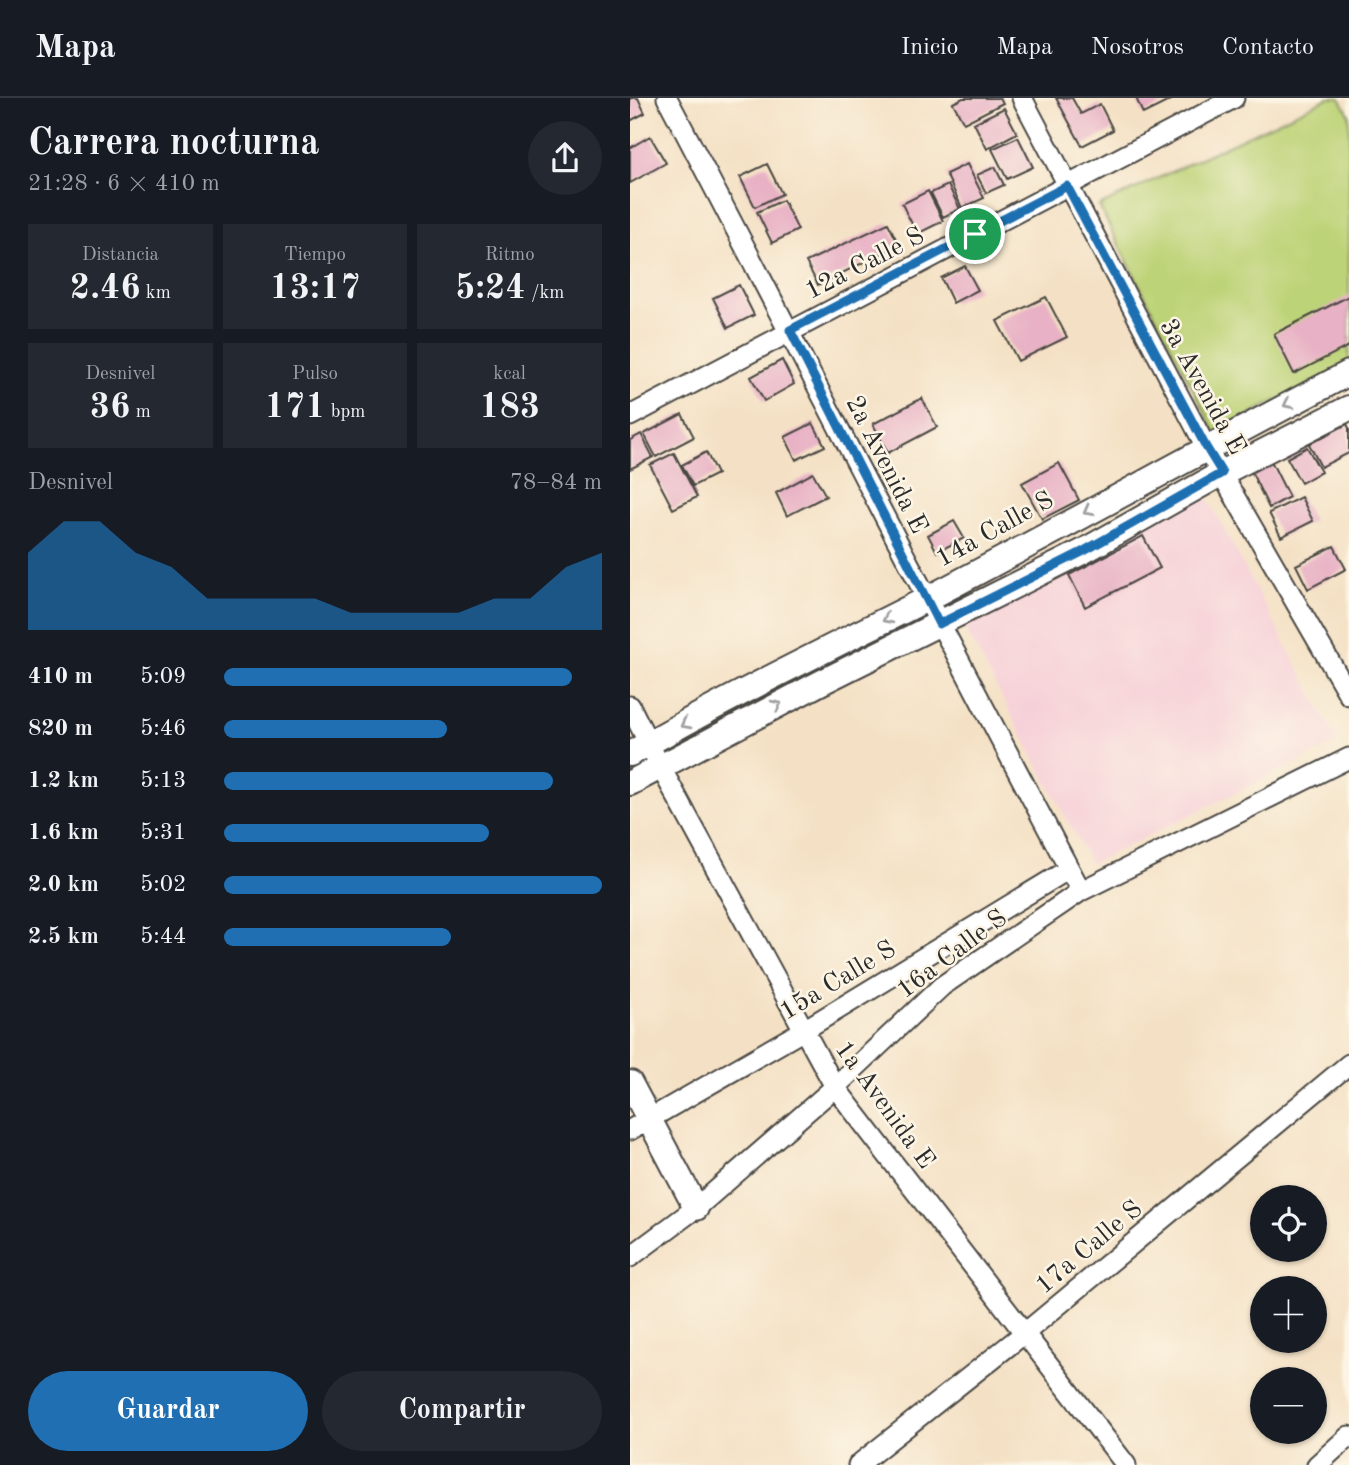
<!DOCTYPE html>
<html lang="es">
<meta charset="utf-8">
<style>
body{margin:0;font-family:"Old Standard TT",serif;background:#242831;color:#f1f3f6;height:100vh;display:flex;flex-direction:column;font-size:26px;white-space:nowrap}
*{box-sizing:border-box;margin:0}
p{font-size:23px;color:#9ea1a6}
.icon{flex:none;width:38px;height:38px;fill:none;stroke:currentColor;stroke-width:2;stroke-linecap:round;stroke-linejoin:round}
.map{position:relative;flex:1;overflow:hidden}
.sheet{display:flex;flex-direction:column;background:#171b24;width:630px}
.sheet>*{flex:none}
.tools{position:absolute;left:620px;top:1087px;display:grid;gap:14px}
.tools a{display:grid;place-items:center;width:77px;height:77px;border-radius:50%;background:#171b24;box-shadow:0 2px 5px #0004;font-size:35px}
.pin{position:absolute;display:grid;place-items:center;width:60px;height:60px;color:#fff;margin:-30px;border:4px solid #fff;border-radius:50%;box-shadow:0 2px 7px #0007}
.round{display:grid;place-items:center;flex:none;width:74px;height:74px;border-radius:37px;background:#242831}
.head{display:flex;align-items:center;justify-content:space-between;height:119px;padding:0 28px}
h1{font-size:38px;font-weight:800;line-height:52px}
.figures{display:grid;grid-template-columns:repeat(3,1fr);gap:10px;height:119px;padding:7px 28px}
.figures div{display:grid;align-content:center;border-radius:0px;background:#242831;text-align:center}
.figures b{font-size:35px;font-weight:800}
.figures small{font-size:19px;font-weight:400}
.figures p{font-size:19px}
.chart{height:196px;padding:14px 28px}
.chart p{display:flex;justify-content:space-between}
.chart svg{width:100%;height:126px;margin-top:7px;fill:#1f6fb2;opacity:.7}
.primary-button{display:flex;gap:14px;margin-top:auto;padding:14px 28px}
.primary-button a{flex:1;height:80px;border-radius:42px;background:#1f6fb2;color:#fff;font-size:28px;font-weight:800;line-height:80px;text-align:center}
.primary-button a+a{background:#242831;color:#f1f3f6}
ul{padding:0 28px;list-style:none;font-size:23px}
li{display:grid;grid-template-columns:112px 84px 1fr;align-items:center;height:52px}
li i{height:18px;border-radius:9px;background:#1f6fb2}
header{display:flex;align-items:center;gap:42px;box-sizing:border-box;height:98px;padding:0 35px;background:#171b24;border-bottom:2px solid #363941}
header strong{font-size:33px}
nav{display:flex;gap:38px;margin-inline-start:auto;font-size:24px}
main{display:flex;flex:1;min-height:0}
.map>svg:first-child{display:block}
.built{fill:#f6cfd8}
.green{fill:#bdd377;stroke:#747f51;stroke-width:2}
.building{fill:#e8b1c5}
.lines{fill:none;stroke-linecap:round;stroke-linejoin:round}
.minor-casing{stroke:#494642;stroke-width:23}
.tertiary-casing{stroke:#494642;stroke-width:28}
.minor{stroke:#fff;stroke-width:19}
.tertiary{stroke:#fff;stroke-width:24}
.oneway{stroke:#a0a0a0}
.route-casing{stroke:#fff;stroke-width:14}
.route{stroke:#1f6fb2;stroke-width:9}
.labels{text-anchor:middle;stroke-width:5;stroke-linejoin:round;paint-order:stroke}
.street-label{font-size:26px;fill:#2b2b2b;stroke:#fcf5e5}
</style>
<header>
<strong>Mapa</strong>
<nav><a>Inicio</a><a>Mapa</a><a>Nosotros</a><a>Contacto</a></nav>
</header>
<main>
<section class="sheet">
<div class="head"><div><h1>Carrera nocturna</h1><p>21:28 · 6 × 410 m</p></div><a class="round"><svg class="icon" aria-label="share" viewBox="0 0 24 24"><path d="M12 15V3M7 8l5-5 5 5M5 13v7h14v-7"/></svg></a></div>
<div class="figures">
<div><p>Distancia</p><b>2.46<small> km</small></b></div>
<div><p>Tiempo</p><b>13:17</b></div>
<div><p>Ritmo</p><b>5:24<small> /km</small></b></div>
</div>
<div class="figures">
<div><p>Desnivel</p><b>36<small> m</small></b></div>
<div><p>Pulso</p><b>171<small> bpm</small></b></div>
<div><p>kcal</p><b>183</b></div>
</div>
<div class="chart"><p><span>Desnivel</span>78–84 m</p>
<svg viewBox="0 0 160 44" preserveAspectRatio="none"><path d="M0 44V17L10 6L20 6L30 17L40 22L50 33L60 33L70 33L80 33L90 38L100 38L110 38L120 38L130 33L140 33L150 22L160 17V44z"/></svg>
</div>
<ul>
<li><b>410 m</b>5:09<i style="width:92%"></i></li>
<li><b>820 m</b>5:46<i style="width:59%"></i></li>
<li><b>1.2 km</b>5:13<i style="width:87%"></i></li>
<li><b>1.6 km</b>5:31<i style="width:70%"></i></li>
<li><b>2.0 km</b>5:02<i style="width:100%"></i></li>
<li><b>2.5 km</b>5:44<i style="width:60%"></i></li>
</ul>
<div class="primary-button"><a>Guardar</a><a>Compartir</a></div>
</section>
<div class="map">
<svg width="719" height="1367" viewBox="0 0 719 1367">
<rect width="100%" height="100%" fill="#fcf5e5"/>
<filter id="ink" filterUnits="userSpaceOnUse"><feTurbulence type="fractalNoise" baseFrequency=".0143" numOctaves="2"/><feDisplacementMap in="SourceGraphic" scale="14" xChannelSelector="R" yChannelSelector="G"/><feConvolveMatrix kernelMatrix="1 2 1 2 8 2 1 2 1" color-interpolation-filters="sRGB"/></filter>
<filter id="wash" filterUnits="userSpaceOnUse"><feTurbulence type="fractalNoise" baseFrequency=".00686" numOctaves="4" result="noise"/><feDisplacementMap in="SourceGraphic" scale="28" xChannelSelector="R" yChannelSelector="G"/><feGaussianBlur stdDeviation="1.57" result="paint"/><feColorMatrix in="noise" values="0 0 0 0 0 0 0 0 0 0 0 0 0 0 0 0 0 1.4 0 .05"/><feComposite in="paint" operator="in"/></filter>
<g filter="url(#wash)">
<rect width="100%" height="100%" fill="#f4e1c5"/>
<path class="built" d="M572,390L708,644L461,766L329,519Z"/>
<path class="green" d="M698,0H710L719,16V266L585,334L469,108Z"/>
<g id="blocks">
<path class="building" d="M0,0H8L15,15L0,23Z
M333,0H370L373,5L334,25L323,5Z
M426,0H442L451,16L470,6L483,32L452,48Z
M506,0H545L513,16Z
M374,10L387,35L357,51L344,25Z
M20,38L36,65L0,85V50Z
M388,39L403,69L377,81L362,51Z
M137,66L152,96L125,109L110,79Z
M337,66L354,100L332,110L316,76Z
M365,69L374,87L356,95L347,77Z
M318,87L330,111L313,119L301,95Z
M298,93L313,123L287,136L272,106Z
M153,102L168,132L142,145L127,114Z
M258,125L269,147L188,187L176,164Z
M335,168L348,192L323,205L311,180Z
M109,187L124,217L98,230L83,200Z
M719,198V248L664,276L644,236Z
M416,199L437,239L388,263L367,223Z
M152,262L164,286L134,303L121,279Z
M292,300L307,329L258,355L243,326Z
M52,316L64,339L26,359L14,336Z
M183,325L195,348L166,362L155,339Z
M717,326L719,330V355L691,369L679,346Z
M11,336L23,359L0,371V342Z
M677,349L691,374L671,385L657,360Z
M76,354L87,376L63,388L52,367Z
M44,355L67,399L43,411L20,367Z
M640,361L659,399L639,410L620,371Z
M429,365L449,402L412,421L392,385Z
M183,375L196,398L157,418L146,395Z
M671,399L683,423L651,439L639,415Z
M324,423L334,440L307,454L298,437Z
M513,438L530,470L455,509L439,477Z
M704,448L716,471L678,491L666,467Z"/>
</g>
</g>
<g filter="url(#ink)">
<use href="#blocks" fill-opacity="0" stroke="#494642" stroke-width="2"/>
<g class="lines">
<defs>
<path id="minor" d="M37,0C176,264 310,530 451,793
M392,0L576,349L719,597
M0,318L604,0
M0,608L30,668L205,989L496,1367
M0,1032L174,932L439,771
M0,1159L66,1110L205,989L312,888L451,793L719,660
M228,1367L396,1234L719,966
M687,1367L719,1338"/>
<path id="tertiary" d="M0,656C96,600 196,552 295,502C437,428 577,349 719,275
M0,685L190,585L454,453L592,375L719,310
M0,985L66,1110"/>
</defs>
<use href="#minor" class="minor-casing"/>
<use href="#tertiary" class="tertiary-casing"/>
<use href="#minor" class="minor"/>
<use href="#tertiary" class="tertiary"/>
</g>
<defs><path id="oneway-chevron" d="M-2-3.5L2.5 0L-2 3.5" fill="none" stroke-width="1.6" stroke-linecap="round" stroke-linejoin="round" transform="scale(1.75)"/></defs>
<g class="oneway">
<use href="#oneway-chevron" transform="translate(658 306) rotate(153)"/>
<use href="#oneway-chevron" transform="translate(458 413) rotate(151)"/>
<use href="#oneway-chevron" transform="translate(257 521) rotate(153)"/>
<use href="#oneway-chevron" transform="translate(147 607) rotate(-27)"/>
<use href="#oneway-chevron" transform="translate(55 626) rotate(152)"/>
</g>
</g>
<g class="lines" filter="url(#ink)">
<defs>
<path id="route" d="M437,88L576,349L592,375L454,453L309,526L160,232Z"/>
</defs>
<use href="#route" class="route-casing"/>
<use href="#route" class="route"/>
</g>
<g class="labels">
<g class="street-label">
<text transform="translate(234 164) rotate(-27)" y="9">12a Calle S</text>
<text transform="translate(574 288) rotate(61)" y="9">3a Avenida E</text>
<text transform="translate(258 366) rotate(63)" y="9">2a Avenida E</text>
<text transform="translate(364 430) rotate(-29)" y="9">14a Calle S</text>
<text transform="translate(321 855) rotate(-37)" y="9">16a Calle S</text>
<text transform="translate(207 881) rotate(-31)" y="9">15a Calle S</text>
<text transform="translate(256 1006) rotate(54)" y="9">1a Avenida E</text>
<text transform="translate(458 1148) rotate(-40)" y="9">17a Calle S</text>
</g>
</g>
</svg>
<div class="tools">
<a><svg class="icon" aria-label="locate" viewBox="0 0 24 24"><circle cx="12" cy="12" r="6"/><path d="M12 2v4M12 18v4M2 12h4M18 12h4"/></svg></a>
<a>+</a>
<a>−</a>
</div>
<div class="pin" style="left:345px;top:136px;background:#1e9e55"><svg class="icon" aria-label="arrive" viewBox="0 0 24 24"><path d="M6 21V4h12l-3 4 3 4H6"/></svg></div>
</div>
</main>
